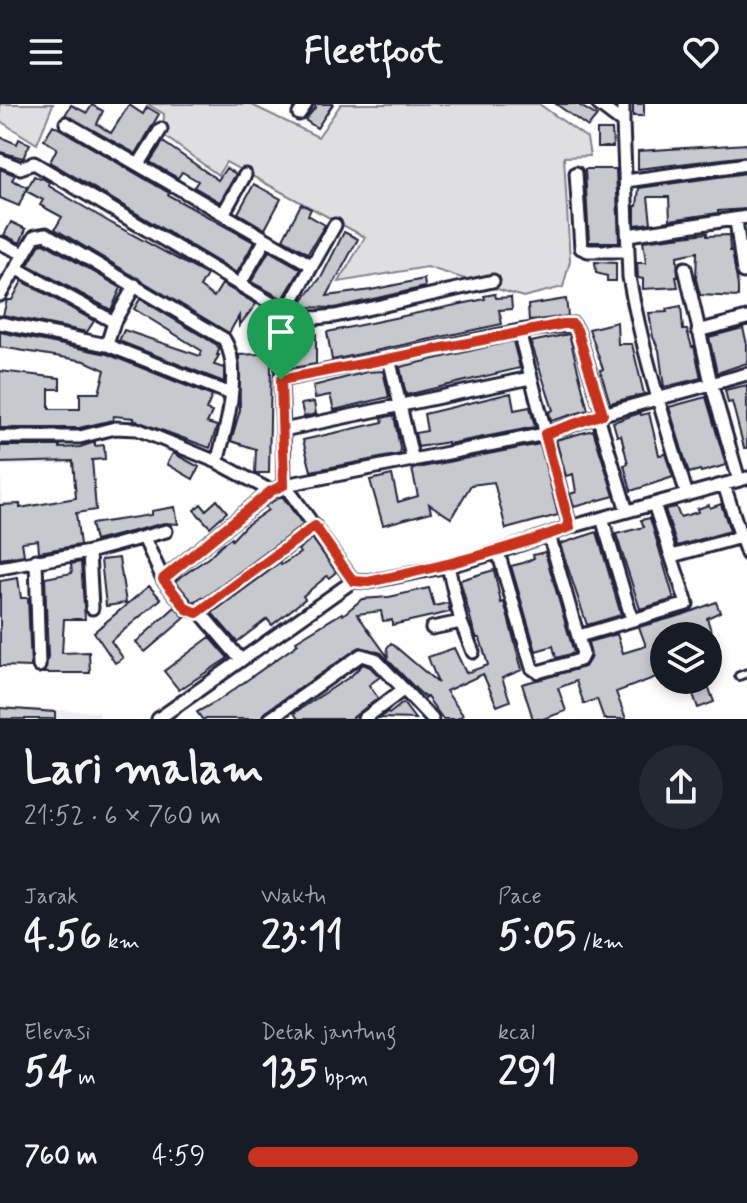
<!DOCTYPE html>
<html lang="id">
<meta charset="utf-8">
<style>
body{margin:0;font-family:Mynerve,sans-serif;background:#242831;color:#f1f3f6;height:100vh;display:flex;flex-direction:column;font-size:30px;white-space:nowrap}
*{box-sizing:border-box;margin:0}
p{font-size:26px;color:#9ea1a6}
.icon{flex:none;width:44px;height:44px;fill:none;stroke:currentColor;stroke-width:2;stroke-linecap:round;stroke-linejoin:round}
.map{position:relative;height:615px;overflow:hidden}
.sheet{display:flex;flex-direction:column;background:#171b24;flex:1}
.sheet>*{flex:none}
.fabs{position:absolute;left:650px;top:518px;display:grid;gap:16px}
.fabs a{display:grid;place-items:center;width:72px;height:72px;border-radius:50%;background:#171b24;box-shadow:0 4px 12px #0003;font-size:40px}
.pin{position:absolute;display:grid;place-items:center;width:68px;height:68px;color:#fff;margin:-82px -34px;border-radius:50% 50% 50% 0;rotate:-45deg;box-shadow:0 0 8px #0007}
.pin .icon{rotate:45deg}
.round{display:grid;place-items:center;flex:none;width:84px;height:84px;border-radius:42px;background:#242831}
.overview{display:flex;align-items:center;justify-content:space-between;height:136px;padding:0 24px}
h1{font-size:44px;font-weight:700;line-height:60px}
.stats{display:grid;grid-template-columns:repeat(3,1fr);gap:12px;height:136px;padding:8px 24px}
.stats div{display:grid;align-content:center}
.stats b{font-size:40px;font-weight:700}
.stats small{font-size:22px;font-weight:400}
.stats p{font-size:22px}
ul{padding:0 24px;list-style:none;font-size:26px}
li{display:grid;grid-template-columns:128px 96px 1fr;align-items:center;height:60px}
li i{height:20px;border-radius:10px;background:#c8321e}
header{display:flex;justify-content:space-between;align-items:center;height:104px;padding:0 24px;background:#171b24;font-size:36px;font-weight:700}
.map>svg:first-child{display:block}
.built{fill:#eeeef1}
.green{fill:#dfdfe2;stroke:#80808e;stroke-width:2}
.building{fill:#c8c8cf;stroke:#22223b;stroke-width:2}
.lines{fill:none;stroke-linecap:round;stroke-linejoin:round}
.service-casing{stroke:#22223b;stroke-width:12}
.minor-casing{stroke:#22223b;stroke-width:17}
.service{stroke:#fff;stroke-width:6}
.minor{stroke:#fff;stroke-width:11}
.route-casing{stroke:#fff;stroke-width:16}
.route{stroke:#c8321e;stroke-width:10}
</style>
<header><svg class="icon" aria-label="menu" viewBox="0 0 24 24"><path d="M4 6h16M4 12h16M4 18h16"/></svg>Fleetfoot<svg class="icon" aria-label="heart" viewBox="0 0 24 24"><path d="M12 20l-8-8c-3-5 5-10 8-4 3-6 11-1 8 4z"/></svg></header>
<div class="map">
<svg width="747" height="615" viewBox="0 0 747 615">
<rect width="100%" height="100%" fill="#fff"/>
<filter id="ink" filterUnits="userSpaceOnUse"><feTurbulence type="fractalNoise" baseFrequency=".0125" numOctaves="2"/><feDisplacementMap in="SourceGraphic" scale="16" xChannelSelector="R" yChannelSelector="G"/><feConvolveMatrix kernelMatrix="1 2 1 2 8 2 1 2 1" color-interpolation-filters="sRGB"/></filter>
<g filter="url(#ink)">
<path class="built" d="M64,332L65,360L1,362L2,398H22V422L0,423V334Z
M0,603L100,608L99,615H0Z"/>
<path class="green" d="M0,0H53L37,40L0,17Z
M147,0H250L318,33L341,0H539L587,34L590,52L564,53L570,157L563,183L523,193L427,163L339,178L365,133L226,58L218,71L163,31L164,10Z"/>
<path class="building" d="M314,0H333L317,24L305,16L316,3Z
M556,0H577L597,12L588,23Z
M633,0H644V12H633Z
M71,1L87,9L92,1L103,7L97,20L111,29L129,1L143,10L147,3L159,10L136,50L65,11Z
M53,21L169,89L168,91L254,138L237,169L50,58L57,44L44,36Z
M597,26H612L613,43H597Z
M0,33L17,40L19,35L30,40L23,54L0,48Z
M163,38L218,76L226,64L236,70L220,98L194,83L198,77L182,68L178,74L150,58Z
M747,40V52L638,65V47Z
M0,65L15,71L12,76L27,83L19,102L0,94Z
M585,65H616L619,138H589Z
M747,69V105L718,107V109L670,116L669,93H648L651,119L635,121V102H637L639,84Z
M34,72L40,75L42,74L50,79L49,82L111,119L207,171L200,183L214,193L222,180L256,200L239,222V212L229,229L55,125L62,113L40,101L43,96L26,87Z
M254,80L281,95L265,125L238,109Z
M301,100L311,105L308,111L325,121L308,149L283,135Z
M11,118L26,125L20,139L4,131Z
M344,128L358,135L327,192L371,186L424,175L425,183L334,204L304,203L303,196L322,172Z
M707,129V132L729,131L730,147H732L738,182V193L700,191L696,175L697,148L677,152L678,173H676L678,183L643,185V175L638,174L637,159H646L643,137Z
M44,139L121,184L111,206L28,161L40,140Z
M269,147L301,165L283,195L251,178Z
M595,158L616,159V177H607V172L596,169Z
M22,177L94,217L87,228L3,211L7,196H12Z
M495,190L496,194L511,193L512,205L499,206L502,220L332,256L327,228L485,195L484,192Z
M140,195L217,241L219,246L217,251H219L214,261L224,264V278L119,237L124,226L200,252L202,247L134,205Z
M566,195L568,212L529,217L528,201Z
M681,202L683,226H687L692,243L694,242L701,274L664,283L659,246L653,233L649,209L667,208L666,205Z
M261,203L274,210L273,235H276L271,260L269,369H255L256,345L231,337L240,306L239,251L259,250Z
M617,218L618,240H632L644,290L610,299L600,266L603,265L589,225Z
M743,224L747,240V259L717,269L709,233Z
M295,225L308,226L307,232L316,230V260L292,264Z
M0,228L107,250L212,292L206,306L212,308L207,319L217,322L210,344L134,316V314L114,312L113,316L79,324H0V267L60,274V285H49V305H80V289H99L105,266L85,257L0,243Z
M569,230L588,306L551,317L549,308L553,306L531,238Z
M513,237L520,264L406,291L400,263Z
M383,267L389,293L334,306L330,291L315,294L313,282L367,268Z
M747,281V344H744L732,298L728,299L725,286Z
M511,289L514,306L530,303L535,323L448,340V338L418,343L415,329L427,327L424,310Z
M706,293L726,361L701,368L700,366L689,369L669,303Z
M314,298L316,310L304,313L301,300Z
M640,309L641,311L649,309L659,351L665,350L673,373L631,387L624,361L628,360L621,331L617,332L613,318Z
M394,311L401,350L311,367L303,336L383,318L382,314Z
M593,326L614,392L574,403L570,390L576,388L573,370L566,372L556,336Z
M95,338V342L104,341L105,355L92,356L96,406L76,409L80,441L39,448L38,436L22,438L24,451L0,455V401L20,400V404L76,394L73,357L0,359V342H60V344L80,343Z
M540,340L558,411L506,425L494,378L471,381L451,414L429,400L431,408L383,421L370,376L392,371L398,398L418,392L412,365Z
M173,349L199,363L193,375L167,360Z
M282,392L303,421L203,495L202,493L196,498L192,497L175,477L208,454L221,441L231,434L232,436L245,422L268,406L265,402Z
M217,396L227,408L210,423L194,406L201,400L206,406Z
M721,400L730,427L677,442L665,405L676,403L680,413L698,408L697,405L709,401L710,404Z
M175,403L178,420L164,419L95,437L91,420L151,411V407Z
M650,414L674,495L640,505L616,430L644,423L641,416Z
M597,428L621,511L587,521L560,440Z
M312,434L336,468L329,474L327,472L303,492L305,495L272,521L267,515L237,538L212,509L280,459L281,461L300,449L298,446Z
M545,448L574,549L556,554L553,542L536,547L511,462L523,459L534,454L533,451Z
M119,454L126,499L106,502L101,456Z
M81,458L85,515H64L62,549L89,548L90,569H44L48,553L45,474L72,469L71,460Z
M494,466L501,499L504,498L522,566L502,574L510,597L497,602L483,570L446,587L463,611L457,615H443L427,593L426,594L416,585L381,549L360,543L265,608L261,615H202L197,608L219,596L298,540L296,537L342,509L343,511L362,495L389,493L429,484L434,502L448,499L450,508L392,521V516L383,517L381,507L357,510L388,553L387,544L391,539L438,579L428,553L454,544L466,569L488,561L480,534H477L473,524L460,476Z
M18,474L21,494H28L31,563L0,562V477Z
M149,482L161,495L111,537L123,554L115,559L94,528Z
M716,498L720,508L707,514L712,530L706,532H664V570L616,588L626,615H604L597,595L584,600L576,577L558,584L566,607L543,615H533L522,580L585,563L591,553L588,538L617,530L623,549L646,542L639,523L682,511Z
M175,503L185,514L145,548L136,538Z
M210,533L228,554L179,586L164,567Z
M363,560L370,563L380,573L369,581L378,594L351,615H298L294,609L351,572Z
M688,576H706L714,598L698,604Z
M403,599L415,615L380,614L387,608L389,610Z
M0,604L55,608V615H0Z"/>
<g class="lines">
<defs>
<path id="service" d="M739,572L747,569"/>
<path id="minor" d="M598,0L623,19L629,173C642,247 665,319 687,391
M623,0V19
M299,10L306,0
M66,19L311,161
M0,56L20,64L34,59L286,208L335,121
M139,60L161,25
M576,69L581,144L588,147H628
M626,77L747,60
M223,110L245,71
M736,116L743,168
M628,131L747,113
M0,139L24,150
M16,164L114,218
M685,164L711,279L739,376
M240,180L266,135
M0,191L35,132L46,130L224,235C243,265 226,326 217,358
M0,219L107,241L231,290
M519,227L573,220L577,226L603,310
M698,227L747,214
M107,241L114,218L135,181
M389,254L413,357
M281,276L286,208L315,214L335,212L493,177
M598,312L627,407
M283,326L281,276L519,227L570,423
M0,333H80L115,324L137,325L217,358L271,387
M284,381L283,326L530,274
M285,381L353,477
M602,414L630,509
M740,430L747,450
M144,434L163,475
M89,448L92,504
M498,448L532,564L538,568L580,556L583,550L549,431
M672,452L737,434L740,430L724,381
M36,456L39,562
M448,462L461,518L473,548
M0,464L89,448L166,427
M200,508L315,422
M432,524L461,518
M579,532L687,500L654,400
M241,556L200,508L187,505L163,475L271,387L285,381L545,330L603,310L747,270
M158,615L353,477L368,478L448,462L498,448L570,423L747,374
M270,615L361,551L375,555L432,615
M364,615L404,585"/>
</defs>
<use href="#service" class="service-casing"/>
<use href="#minor" class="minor-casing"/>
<use href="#service" class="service"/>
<use href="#minor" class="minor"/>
</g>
</g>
<g class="lines" filter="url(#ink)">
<defs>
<path id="route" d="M563,220H573L577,226L603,310L545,330L570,423C503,447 437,464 368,478L353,477L315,422L197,509L187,505L163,475L271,387L284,381L281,276Z"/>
</defs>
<use href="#route" class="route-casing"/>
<use href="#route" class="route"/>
</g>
</svg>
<div class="fabs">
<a><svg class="icon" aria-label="layers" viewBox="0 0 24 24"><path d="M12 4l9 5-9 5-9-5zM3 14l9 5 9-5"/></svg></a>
</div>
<div class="pin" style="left:281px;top:276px;background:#1e9e55"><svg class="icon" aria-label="arrive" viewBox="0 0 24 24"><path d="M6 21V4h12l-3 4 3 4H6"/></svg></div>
</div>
<section class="sheet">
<div class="overview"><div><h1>Lari malam</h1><p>21:52 · 6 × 760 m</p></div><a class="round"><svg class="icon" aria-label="share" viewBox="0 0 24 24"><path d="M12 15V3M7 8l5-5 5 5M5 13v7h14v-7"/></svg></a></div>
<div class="stats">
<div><p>Jarak</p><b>4.56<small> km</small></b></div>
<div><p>Waktu</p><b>23:11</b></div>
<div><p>Pace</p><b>5:05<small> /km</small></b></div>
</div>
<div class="stats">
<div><p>Elevasi</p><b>54<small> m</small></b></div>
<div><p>Detak jantung</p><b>135<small> bpm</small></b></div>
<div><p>kcal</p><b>291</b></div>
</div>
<ul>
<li><b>760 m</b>4:59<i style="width:82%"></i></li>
</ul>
</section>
